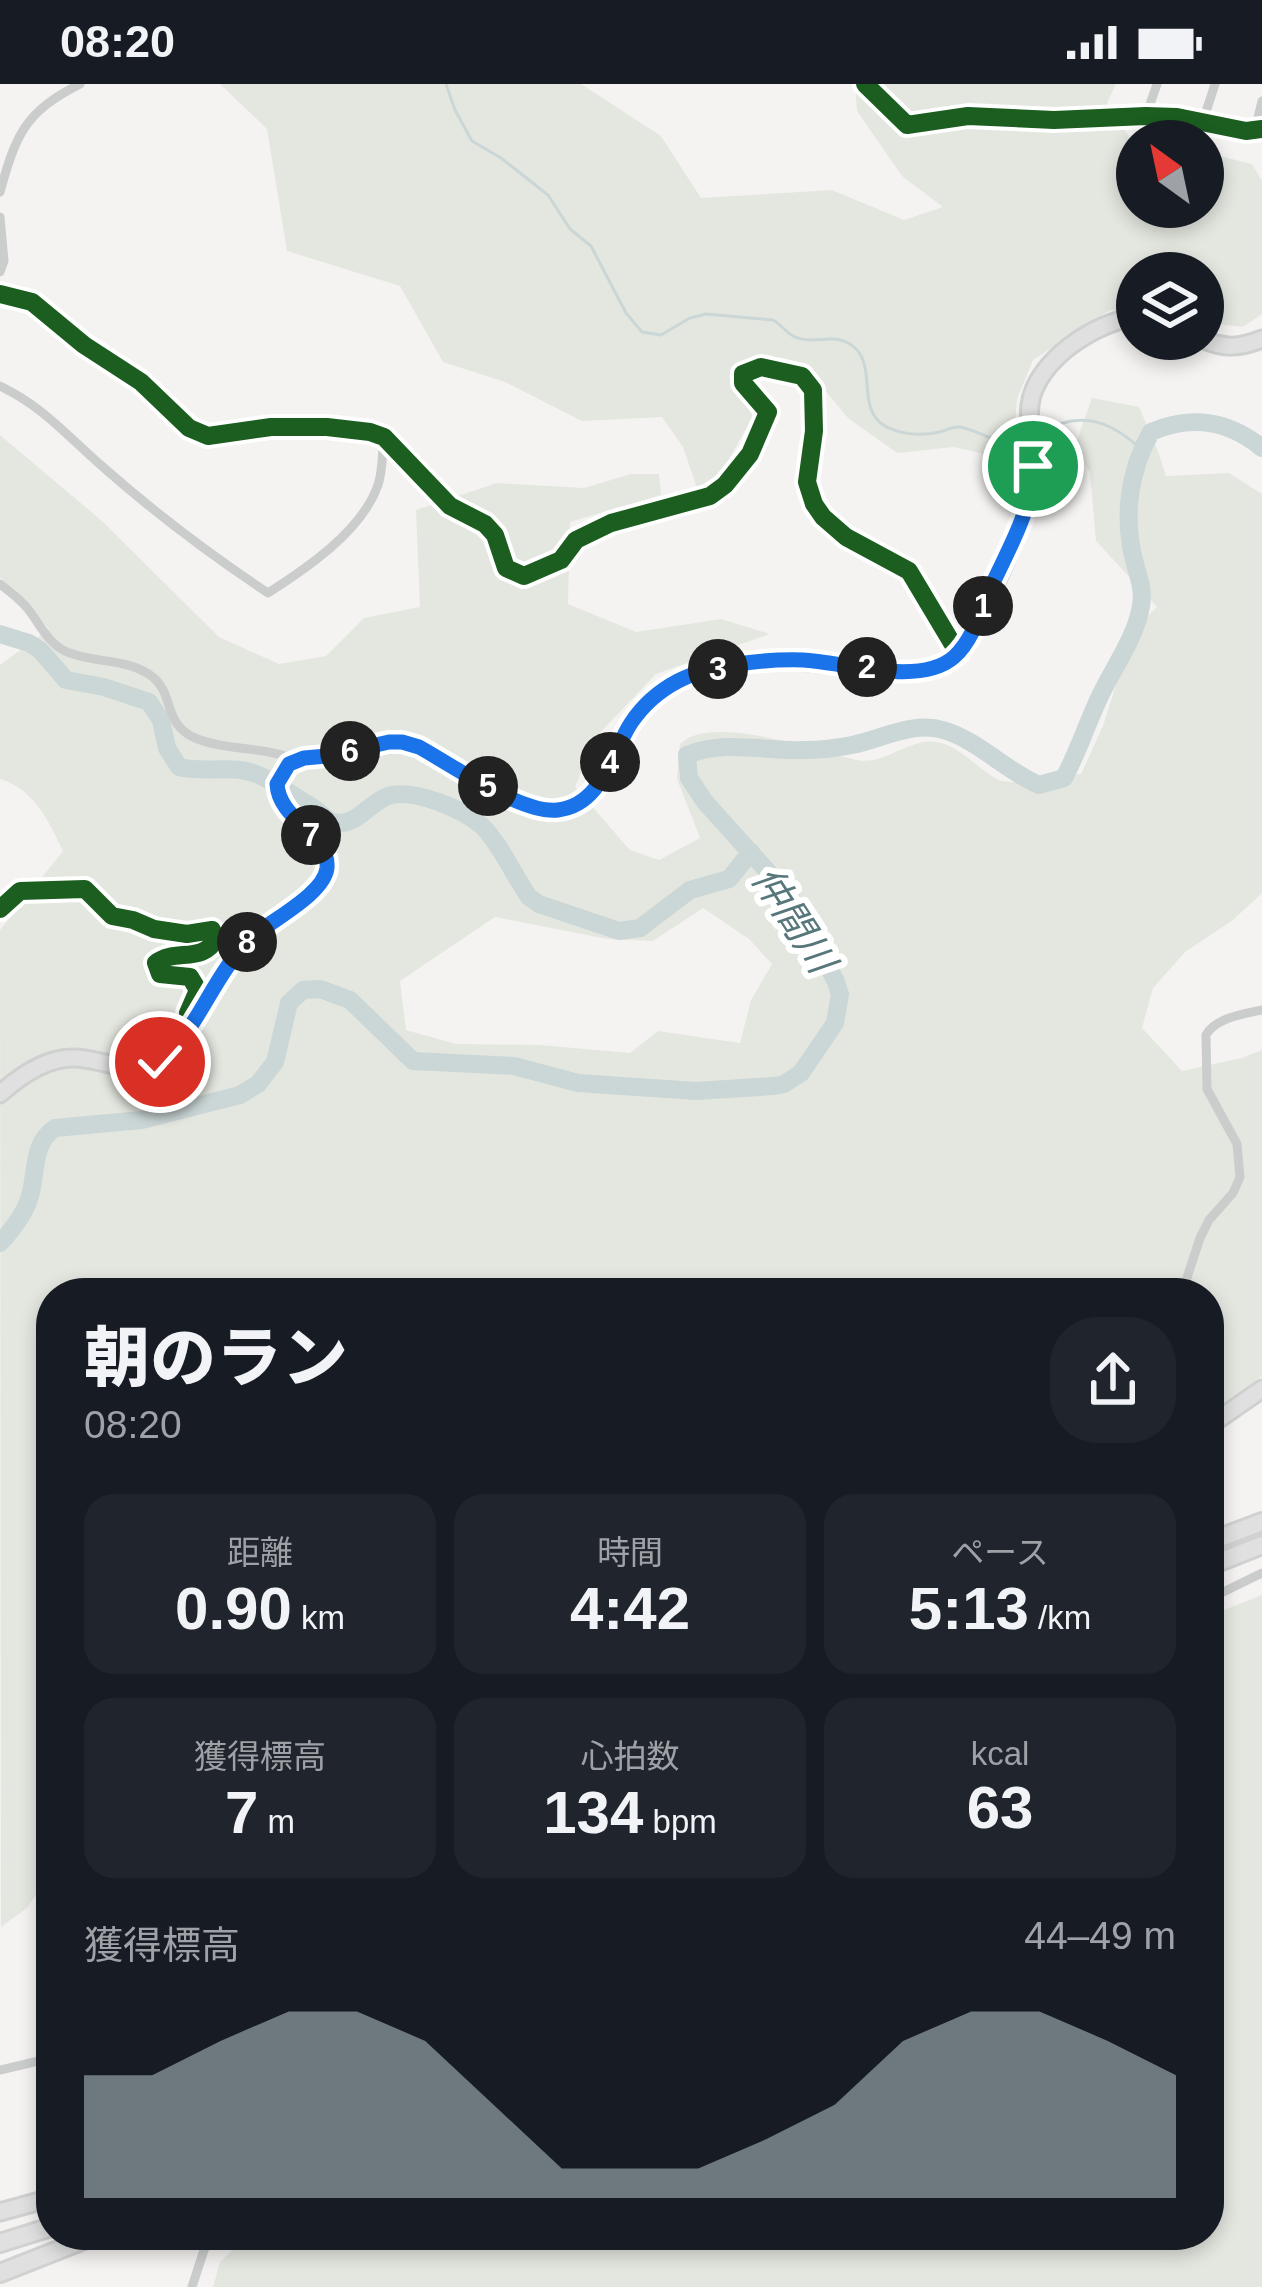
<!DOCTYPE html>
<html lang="ja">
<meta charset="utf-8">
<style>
body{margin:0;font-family:Arial,"Noto Sans JP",sans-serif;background:#20242c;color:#f1f3f6;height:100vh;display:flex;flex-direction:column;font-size:45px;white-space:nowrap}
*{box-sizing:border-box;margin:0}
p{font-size:39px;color:#9ea1a6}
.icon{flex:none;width:66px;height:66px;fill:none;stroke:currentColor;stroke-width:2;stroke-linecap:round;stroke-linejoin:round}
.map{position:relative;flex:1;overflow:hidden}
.sheet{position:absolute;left:36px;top:1194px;width:1188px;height:972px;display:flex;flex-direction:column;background:#171b24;border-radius:48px;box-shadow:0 6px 18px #0003}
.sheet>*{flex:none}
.needle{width:78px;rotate:327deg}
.controls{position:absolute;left:1116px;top:36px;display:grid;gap:24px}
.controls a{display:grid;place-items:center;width:108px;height:108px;border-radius:50%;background:#171b24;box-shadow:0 6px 18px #0003;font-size:60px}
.pin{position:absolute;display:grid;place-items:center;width:102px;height:102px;color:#fff;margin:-51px;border:6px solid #fff;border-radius:50%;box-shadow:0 3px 12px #0007}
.km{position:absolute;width:60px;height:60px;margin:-30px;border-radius:50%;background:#222;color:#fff;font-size:33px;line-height:60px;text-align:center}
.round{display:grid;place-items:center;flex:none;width:126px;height:126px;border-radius:48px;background:#20242c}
.summary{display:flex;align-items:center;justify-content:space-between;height:204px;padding:0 48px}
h1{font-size:66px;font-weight:800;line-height:90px}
.figures{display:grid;grid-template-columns:repeat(3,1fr);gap:18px;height:204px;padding:12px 48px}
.figures div{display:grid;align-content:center;border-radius:30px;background:#20242c;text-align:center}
.figures b{font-size:60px;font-weight:800}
.figures small{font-size:33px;font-weight:400}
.figures p{font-size:33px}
.chart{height:336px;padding:24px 48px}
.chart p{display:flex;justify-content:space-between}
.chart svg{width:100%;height:216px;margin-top:12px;fill:#92a2a6;opacity:.7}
.status{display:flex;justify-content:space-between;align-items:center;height:84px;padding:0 60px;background:#171b24;direction:ltr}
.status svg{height:33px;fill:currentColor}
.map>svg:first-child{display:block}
.green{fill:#e4e7df;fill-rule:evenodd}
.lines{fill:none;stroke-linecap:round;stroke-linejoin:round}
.stream{stroke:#cbd6d6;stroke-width:3}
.river{stroke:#cbd6d6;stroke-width:18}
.primary-casing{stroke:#cfd1d0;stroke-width:21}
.motorway-casing{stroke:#d0d1d0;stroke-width:22}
.minor{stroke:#cbcdcd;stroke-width:9}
.primary{stroke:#e0e0e0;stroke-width:15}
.motorway{stroke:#e0e0e0;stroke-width:16}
.cycleway-casing{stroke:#fff;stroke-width:26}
.cycleway{stroke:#1b5e20;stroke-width:18}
.route-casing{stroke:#fff;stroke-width:24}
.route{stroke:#1a73e8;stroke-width:15}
.labels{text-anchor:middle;stroke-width:12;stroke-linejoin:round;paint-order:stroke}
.water-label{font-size:39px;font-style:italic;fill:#58777b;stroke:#fff}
</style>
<div class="status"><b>08:20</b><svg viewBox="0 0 49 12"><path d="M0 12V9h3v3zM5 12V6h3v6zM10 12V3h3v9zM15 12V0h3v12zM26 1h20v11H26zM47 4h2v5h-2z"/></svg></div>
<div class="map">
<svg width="1262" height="2203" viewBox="0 0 1262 2203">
<rect width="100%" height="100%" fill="#f4f3f1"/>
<path class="green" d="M220,0H581L661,52L701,114L832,106L904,136L943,123L902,92L857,27L855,0H1116L1107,19L1137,64V123H1203V68L1252,80L1262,97V230L1243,243L1203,238V189H1137V229L1110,226L1033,276L1017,315L1012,377L954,363L897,369L848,334L803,280L743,278L729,293L753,332L722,388L697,404L683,363L662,333L582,337L505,298L443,278L400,202L287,167L267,45Z
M1092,314L1139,323L1158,367L1166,392L1229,389L1262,410V809L1233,836L1185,868L1153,904L1142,944L1182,987L1242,974L1262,966V1292L1209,1331V1209H51V1789L27,1824L1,1843L0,846L63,767C48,736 34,705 0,695V581L49,545L0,493V351L102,437L219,553L279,580L326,572L364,534L420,523L416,426L497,399L584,404L631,390H659L661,411L570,438L568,520L636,548L721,535L770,550L656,590L595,654L575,703L630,766L659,776L700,754L677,695L680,660C711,629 817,667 857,676C884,682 909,654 936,658C960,661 978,686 999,696C1014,702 1062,692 1081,690L1103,642L1133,546L1157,523L1096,457L1090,389L1075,362ZM703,824L749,855L772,880L751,916L740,959L658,947L630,969L540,961L456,960L406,946L400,897L495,833L607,855L653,857Z
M1262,1511V2203H213L220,2178L248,2151H1209V1532Z"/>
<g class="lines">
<path class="stream" d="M446,0L455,26L472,57L501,74L548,111L570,145L591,162L626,229L642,248L661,251L690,234L706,230L773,236C781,240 787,250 795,253C813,261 832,249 850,260C880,279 854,324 885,342C901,351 922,352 940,348C946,346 952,343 958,343C970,343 998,358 1011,363L1027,354
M1035,350C1078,328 1105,332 1141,365"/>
<path class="river" d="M0,550L29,559L40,566L66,596L104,603L149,618L161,636L167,664L179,683C206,690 235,679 261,692C278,700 293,712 309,721C321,727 326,739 340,739C358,739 371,718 388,712C413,704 464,725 483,743C500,760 515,793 529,813L539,820L619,847L640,844L690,806L729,795L751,768
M0,1159C11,1147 22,1134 28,1118C38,1093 30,1060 55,1044L142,1036L240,1011L258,1000L275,978L289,919L303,906L320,905L350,916L413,977L514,982L578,999L696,1007L774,1002L784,1000L801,989L835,939L840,910L836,898L806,837L787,809L705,718L689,694L687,671C727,655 764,668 806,666C821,666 837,664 852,661C881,655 913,637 943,646C978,656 1006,687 1039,701L1064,694C1079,666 1088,636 1102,608C1116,580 1136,552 1141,522C1144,505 1138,492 1134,476C1123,432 1129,387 1151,348C1190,331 1228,336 1262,364"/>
<defs>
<path id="primary" d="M1202,255C1225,265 1239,264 1262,255
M0,1010C20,992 45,974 73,974C104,974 134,995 163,976C187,959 214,895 236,869C259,843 291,829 316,805C367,756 227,722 296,676L402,658L419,663L527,723L559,726L581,718L595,705L630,641L646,621L665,605L694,590L759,577L787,576L914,588C930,586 945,582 956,571C974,552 1029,430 1032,404C1036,376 1027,348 1030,321C1035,277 1096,237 1137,233
M1209,1342L1262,1305
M0,2128L51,2114"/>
<path id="motorway" d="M1209,1458L1262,1438
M1209,1482L1262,1461
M0,2159L51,2143
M0,2189L94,2152"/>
</defs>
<use href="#primary" class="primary-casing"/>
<use href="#motorway" class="motorway-casing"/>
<path class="minor" d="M865,0L907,41L968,32L1054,36L1146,32L1177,33L1246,47L1262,45
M1146,32L1157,0
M1203,37L1215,0
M1255,46L1262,17
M0,108C16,50 25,28 80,0
M0,133L4,177L0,188
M0,210L32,218L84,261L141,298L189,344L208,352L271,343H327L370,348L384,353L450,422L485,440L495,451L506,484L524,492L561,476L576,456L611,439L710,412L725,401L750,370L768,328L743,299V290L761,283L802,292L813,306L814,347L807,398L814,420L823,433L846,453L909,487L958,569
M0,302C44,323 67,352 103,383C155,429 211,471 268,509C307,484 362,447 378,401C383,387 382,368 384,353
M0,500C10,508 20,515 28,525C39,539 48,559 65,567C92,580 129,573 154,594C174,612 164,641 195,654C227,667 263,662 296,676
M0,825L20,807L85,805L112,832L133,836L154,845L187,850L212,846L216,854C204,880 174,864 156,879L160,890L190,893L198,906L188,929L192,936
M1182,1209L1200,1154L1209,1136L1233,1109L1240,1093L1237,1060L1207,1005L1206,951C1215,934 1243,930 1262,926
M1209,1515L1262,1489
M0,1986L51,1974
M192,2203L204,2166L213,2151"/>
<use href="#primary" class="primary"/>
<use href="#motorway" class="motorway"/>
<defs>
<path id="cycleway" d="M865,0L907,41L968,32L1054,36L1146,32L1177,33L1246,47L1262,45
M0,210L32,218L84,261L141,298L189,344L208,352L271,343H327L370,348L384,353L450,422L485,440L495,451L506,484L524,492L561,476L576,456L611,439L710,412L725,401L750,370L768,328L743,299V290L761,283L802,292L813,306L814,347L807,398L814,420L823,433L846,453L909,487L958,569
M0,825L20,807L85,805L112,832L133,836L154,845L187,850L212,846L216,854C204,880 174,864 156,879L160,890L190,893L198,906L188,929L192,936"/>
</defs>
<use href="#cycleway" class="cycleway-casing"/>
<use href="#cycleway" class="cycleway"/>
</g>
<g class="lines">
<defs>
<path id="route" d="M160,978C199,946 214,887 254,852C273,835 324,810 327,784C330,750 279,737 277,700L289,680L304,674L327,672L389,658H402L419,663C452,681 523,731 558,726C602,721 611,670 631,639C643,621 659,607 678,597C711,580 766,575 803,576C844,578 920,603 954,573C973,556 982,525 992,501C1010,462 1032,426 1033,382"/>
</defs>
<use href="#route" class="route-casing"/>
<use href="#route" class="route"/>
</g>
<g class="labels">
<g class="water-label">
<text transform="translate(794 835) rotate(57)" y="14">仲間川</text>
</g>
</g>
</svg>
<div class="controls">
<a><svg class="needle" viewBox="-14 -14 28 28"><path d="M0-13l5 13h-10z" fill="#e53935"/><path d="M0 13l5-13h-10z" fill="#9ea1a6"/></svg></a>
<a><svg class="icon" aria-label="layers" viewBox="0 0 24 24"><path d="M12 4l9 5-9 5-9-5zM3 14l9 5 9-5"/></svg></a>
</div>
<div class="pin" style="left:1033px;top:382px;background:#1e9e55"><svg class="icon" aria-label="arrive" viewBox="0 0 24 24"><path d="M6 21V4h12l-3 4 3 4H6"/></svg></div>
<div class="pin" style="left:160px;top:978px;background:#d93025"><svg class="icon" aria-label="check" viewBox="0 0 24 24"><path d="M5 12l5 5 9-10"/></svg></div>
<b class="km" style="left:983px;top:522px">1</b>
<b class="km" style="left:867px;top:583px">2</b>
<b class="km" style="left:718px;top:585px">3</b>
<b class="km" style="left:610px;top:678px">4</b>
<b class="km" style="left:488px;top:702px">5</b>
<b class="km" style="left:350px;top:667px">6</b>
<b class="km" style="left:311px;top:751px">7</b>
<b class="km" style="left:247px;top:858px">8</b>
<section class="sheet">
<div class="summary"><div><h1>朝のラン</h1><p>08:20</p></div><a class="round"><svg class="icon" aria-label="share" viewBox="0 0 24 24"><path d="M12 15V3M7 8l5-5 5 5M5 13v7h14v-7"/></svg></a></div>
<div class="figures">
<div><p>距離</p><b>0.90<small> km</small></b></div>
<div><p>時間</p><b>4:42</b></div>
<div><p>ペース</p><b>5:13<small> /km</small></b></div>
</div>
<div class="figures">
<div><p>獲得標高</p><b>7<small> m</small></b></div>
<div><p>心拍数</p><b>134<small> bpm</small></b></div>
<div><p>kcal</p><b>63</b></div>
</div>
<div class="chart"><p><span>獲得標高</span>44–49 m</p>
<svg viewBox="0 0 160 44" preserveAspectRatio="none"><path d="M0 44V19L10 19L20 12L30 6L40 6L50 12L60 25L70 38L80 38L90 38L100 32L110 25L120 12L130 6L140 6L150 12L160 19V44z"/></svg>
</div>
</section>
</div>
